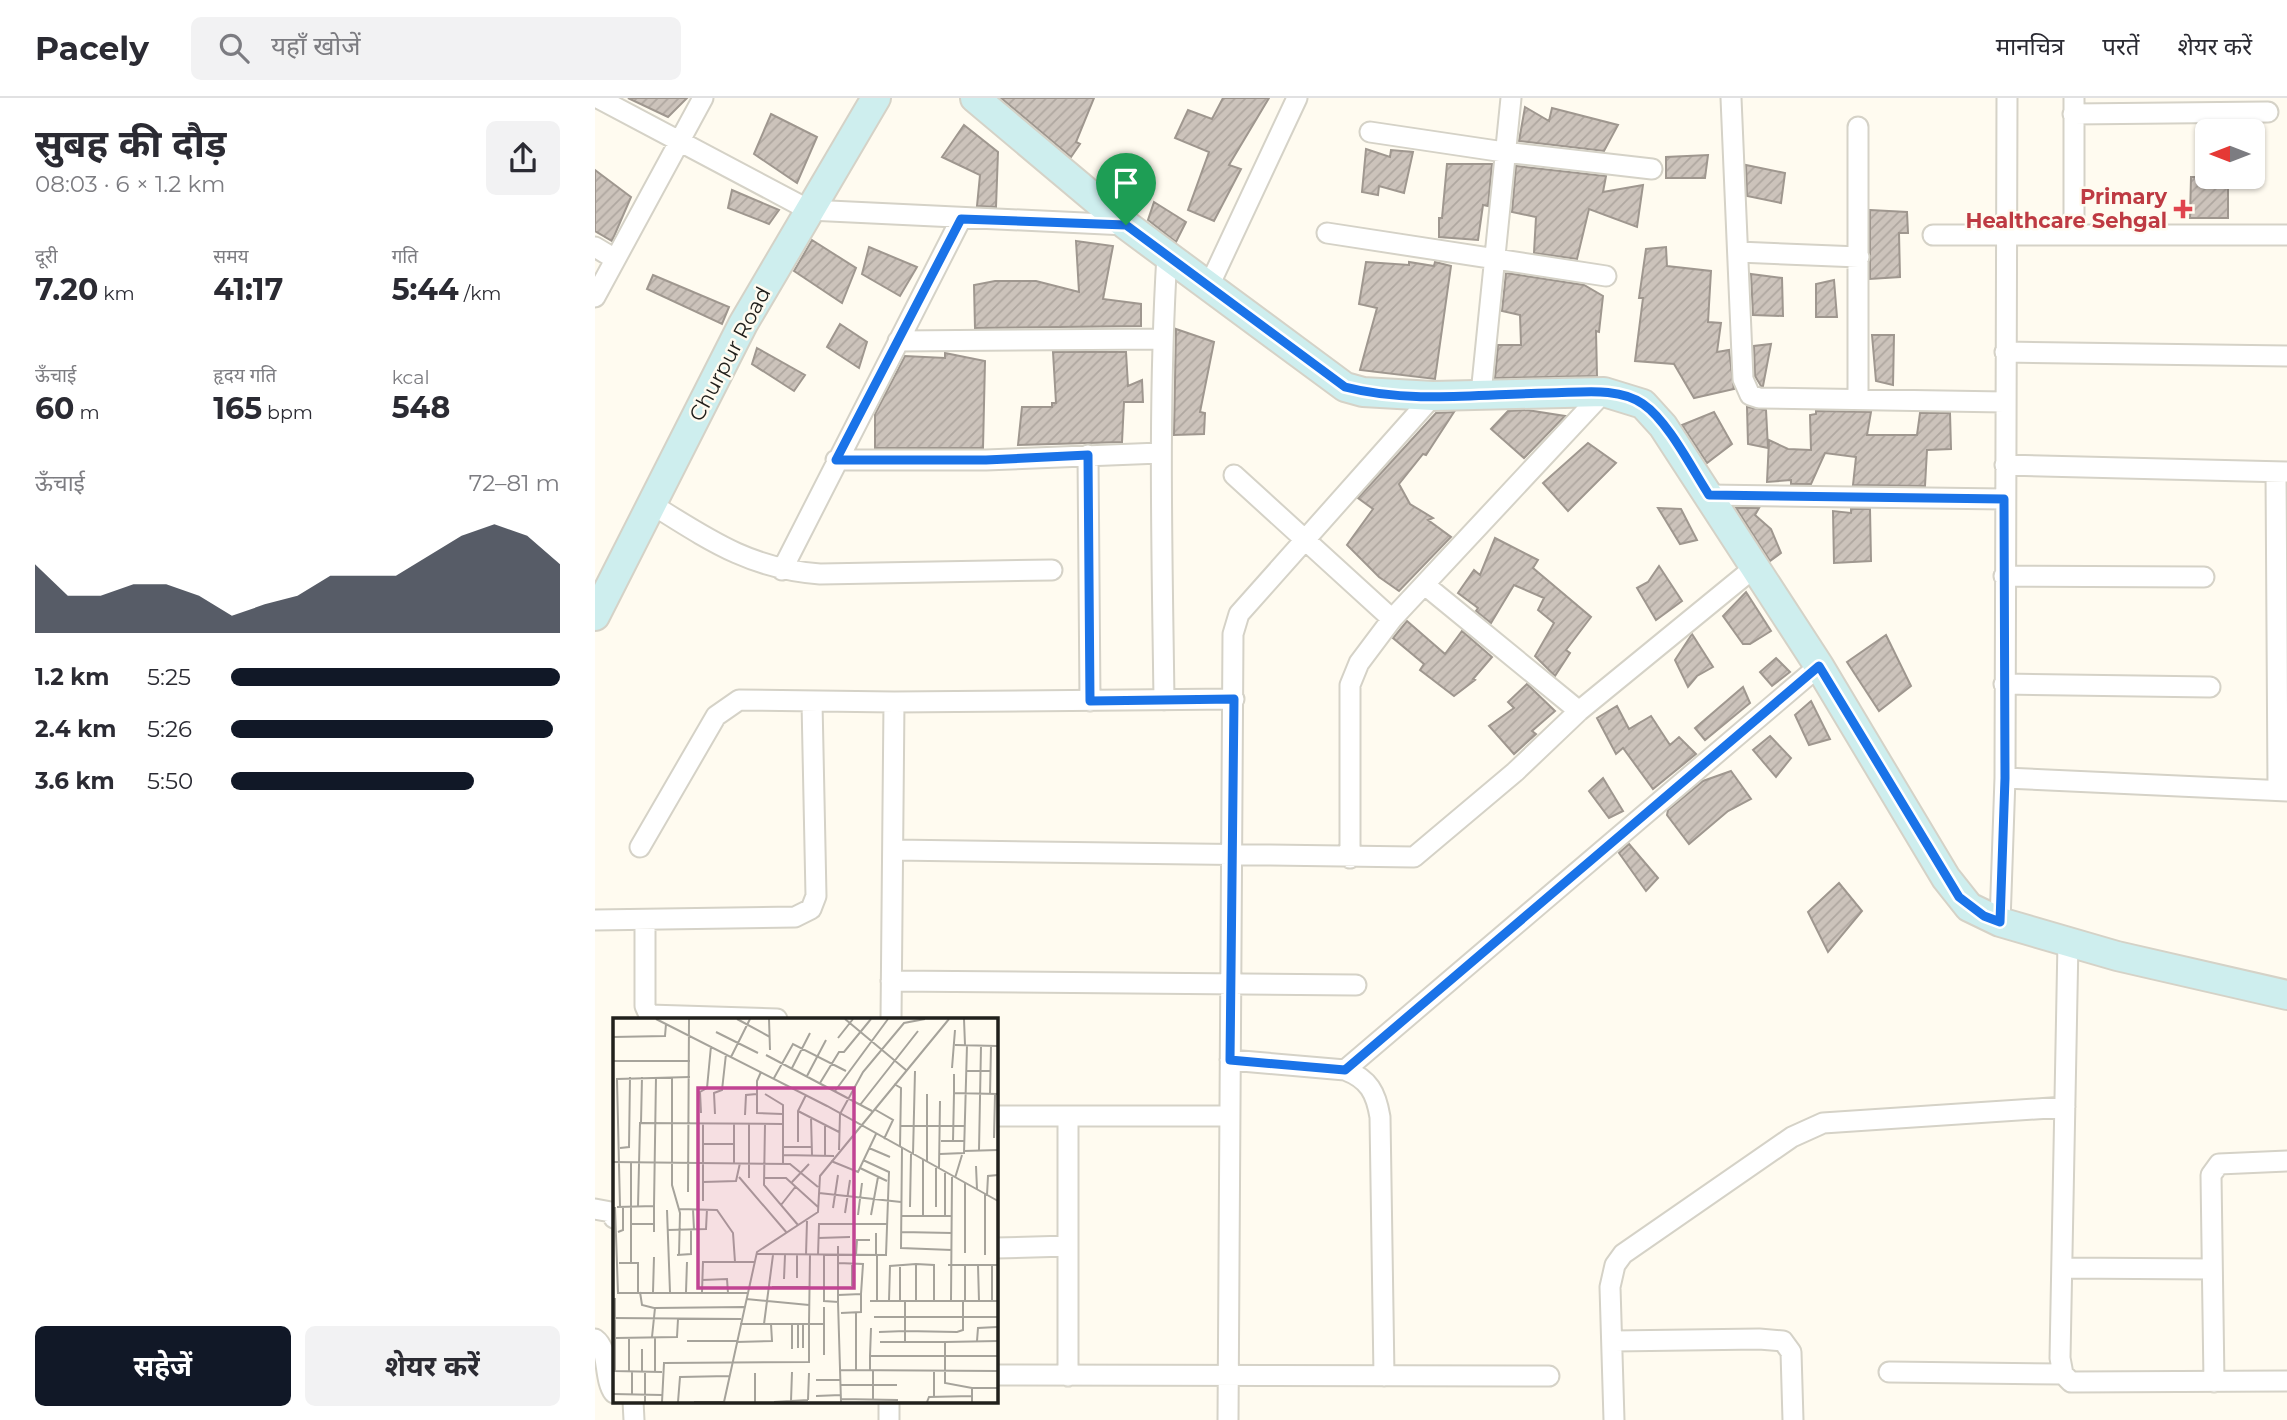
<!DOCTYPE html>
<html lang="hi">
<meta charset="utf-8">
<style>
body{margin:0;font-family:Montserrat,"Noto Sans Devanagari",sans-serif;background:#f2f2f3;color:#2b2b33;height:100vh;display:flex;flex-direction:column;font-size:26px;white-space:nowrap}
*{box-sizing:border-box;margin:0}
p{font-size:23px;color:#7c7c81}
.icon{flex:none;width:38px;height:38px;fill:none;stroke:currentColor;stroke-width:2;stroke-linecap:round;stroke-linejoin:round}
.map{position:relative;flex:1;overflow:hidden}
.details{display:flex;flex-direction:column;background:#fff;width:595px}
.details>*{flex:none}
.needle{width:46px;rotate:270deg}
.controls{position:absolute;left:1600px;top:21px;display:grid;gap:14px}
.controls a{display:grid;place-items:center;width:70px;height:70px;border-radius:10px;background:#fff;box-shadow:0 2px 5px #0004;font-size:35px}
.pin{position:absolute;display:grid;place-items:center;width:60px;height:60px;color:#fff;margin:-72px -30px;border-radius:50% 50% 50% 0;rotate:-45deg;box-shadow:0 0 7px #0007}
.pin .icon{rotate:45deg}
.round{display:grid;place-items:center;flex:none;width:74px;height:74px;border-radius:10px;background:#f2f2f3}
.headline{display:flex;align-items:center;justify-content:space-between;height:119px;padding:0 35px}
h1{font-size:38px;font-weight:700;line-height:52px}
.stats{display:grid;grid-template-columns:repeat(3,1fr);gap:10px;height:119px;padding:7px 35px}
.stats div{display:grid;align-content:center}
.stats b{font-size:30px;font-weight:700}
.stats small{font-size:19px;font-weight:400}
.stats p{font-size:19px}
.chart{height:196px;padding:14px 35px}
.chart p{display:flex;justify-content:space-between}
.chart svg{width:100%;height:126px;margin-top:7px;fill:#111827;opacity:.7}
.button{display:flex;gap:14px;margin-top:auto;padding:14px 35px}
.button a{flex:1;height:80px;border-radius:10px;background:#111827;color:#fff;font-size:28px;font-weight:700;line-height:80px;text-align:center}
.button a+a{background:#f2f2f3;color:#2b2b33}
ul{padding:0 35px;list-style:none;font-size:23px}
li{display:grid;grid-template-columns:112px 84px 1fr;align-items:center;height:52px}
li i{height:18px;border-radius:9px;background:#111827}
header{display:flex;align-items:center;gap:42px;box-sizing:border-box;height:98px;padding:0 35px;background:#fff;border-bottom:2px solid #e1e1e2}
header strong{font-size:33px}
nav{display:flex;gap:38px;margin-inline-start:auto;font-size:24px}
.search{width:490px;height:63px;background:#f2f2f3;display:flex;align-items:center;gap:18px;box-sizing:border-box;padding:0 24px;border-radius:10px;color:#7c7c81;font-size:26px}
main{display:flex;flex:1;min-height:0}
.map>svg:first-child{display:block}
.building{fill:url(#building-hatch);stroke:#9f978f;stroke-width:2}
.lines{fill:none;stroke-linecap:round;stroke-linejoin:round}
.street-casing{stroke:#d5d2c7;stroke-width:23}
.secondary-casing{stroke:#d5d2c7;stroke-width:32}
.street{stroke:#fff;stroke-width:19}
.secondary{stroke:#ceeeee;stroke-width:28}
.route-casing{stroke:#fff;stroke-width:14}
.route{stroke:#1a73e8;stroke-width:9}
.health-dot{fill:#e0444e;stroke:#fffbf0;stroke-width:2.5}
.labels{text-anchor:middle;stroke-width:5;stroke-linejoin:round;paint-order:stroke}
.health-label{font-size:21px;font-weight:bold;fill:#be3a42;stroke:#fffbf0;text-anchor:end}
.street-label{font-size:21px;fill:#21201c;stroke:#fffbf0}
.inset-road{fill:none;stroke:#a6a39b;stroke-width:2}
.view{fill:#c14493;fill-opacity:0.15;stroke:#c14493;stroke-width:3.5}
.inset-edge{fill:none;stroke:#21201c;stroke-width:3.5}
</style>
<header>
<strong>Pacely</strong>
<div class="search"><svg class="icon" aria-label="search" viewBox="0 0 24 24"><circle cx="10" cy="10" r="6"/><path d="M15 15l6 6"/></svg>यहाँ खोजें</div>
<nav><a>मानचित्र</a><a>परतें</a><a>शेयर करें</a></nav>
</header>
<main>
<section class="details">
<div class="headline"><div><h1>सुबह की दौड़</h1><p>08:03 · 6 × 1.2 km</p></div><a class="round"><svg class="icon" aria-label="share" viewBox="0 0 24 24"><path d="M12 15V3M7 8l5-5 5 5M5 13v7h14v-7"/></svg></a></div>
<div class="stats">
<div><p>दूरी</p><b>7.20<small> km</small></b></div>
<div><p>समय</p><b>41:17</b></div>
<div><p>गति</p><b>5:44<small> /km</small></b></div>
</div>
<div class="stats">
<div><p>ऊँचाई</p><b>60<small> m</small></b></div>
<div><p>हृदय गति</p><b>165<small> bpm</small></b></div>
<div><p>kcal</p><b>548</b></div>
</div>
<div class="chart"><p><span>ऊँचाई</span>72–81 m</p>
<svg viewBox="0 0 160 44" preserveAspectRatio="none"><path d="M0 44V20L10 31L20 31L30 27L40 27L50 31L60 38L70 34L80 31L90 24L100 24L110 24L120 17L130 10L140 6L150 10L160 20V44z"/></svg>
</div>
<ul>
<li><b>1.2 km</b>5:25<i style="width:100%"></i></li>
<li><b>2.4 km</b>5:26<i style="width:98%"></i></li>
<li><b>3.6 km</b>5:50<i style="width:74%"></i></li>
</ul>
<div class="button"><a>सहेजें</a><a>शेयर करें</a></div>
</section>
<div class="map">
<svg width="1692" height="1322" viewBox="0 0 1692 1322">
<defs>
<pattern id="building-hatch" width="6" height="6" patternUnits="userSpaceOnUse" patternTransform="scale(1.75)"><rect width="6" height="6" fill="#ccc3bb"/><path d="M-1 1l2-2M0 6l6-6M5 7l2-2" fill="none" stroke="#afa7a0"/></pattern>
</defs>
<rect width="100%" height="100%" fill="#fffbf0"/>
<path class="building" d="M33,0H92L73,19Z
M406,0H499L481,44L485,46L476,59Z
M628,0H674L634,67L646,71L619,123L593,112L614,54L580,40L593,12L617,21Z
M930,9L954,23L957,10L1023,27L1009,53L924,43Z
M176,16L222,39L202,85L159,56Z
M369,27L403,54L401,109L382,108L385,77L347,59Z
M771,51L795,59L796,52L818,54L809,95L784,88L783,97L767,94Z
M1113,57L1110,80H1071V59Z
M852,66H897L893,108L888,107L883,142L844,139V120H847Z
M1151,67L1190,75L1186,105L1152,98Z
M921,68L1011,78L1008,94L1048,87L1042,129L994,111L982,161L939,155L941,119L917,114Z
M0,72L36,99L17,143L0,133Z
M1596,79H1633V120H1595Z
M137,92L184,112L174,126L133,110Z
M559,104L591,124L581,144L553,122Z
M1275,112L1312,114L1313,135H1304L1305,179L1275,181Z
M217,142L261,170L247,205L199,173Z
M481,143L518,148L508,201L546,206V228L380,230L379,187L400,183H441L484,194Z
M274,149L322,169L305,198L267,176Z
M1071,149L1072,168L1116,173L1113,224L1126,225L1122,254L1134,252L1139,291L1099,300L1079,266L1040,263L1048,200H1044L1051,151Z
M771,164L814,167V164L839,168L840,164L856,168L840,281L765,272L782,210L764,206Z
M911,175L989,187L1008,198L1004,234L1001,233L1002,278L900,280L903,247H926L925,217L907,213Z
M1156,176L1187,180L1188,218L1158,217Z
M58,177L134,209L127,226L52,191Z
M1239,182L1242,219H1221V186Z
M245,226L272,244L264,270L232,249Z
M581,231L619,244L605,314L610,315L609,336L579,337Z
M1277,237H1299L1298,287L1281,283Z
M1176,246L1168,288H1166L1160,278L1159,248Z
M162,250L210,277L199,293L157,266Z
M458,254H531L533,288L547,282L548,304H529L527,344L423,347L427,309H457V305H461Z
M350,255L390,263L388,350H280V316L310,258L350,260Z
M1152,309L1171,312L1173,350L1153,346Z
M932,312L970,318L929,360L896,331L913,313Z
M1221,313L1276,314L1272,337H1322L1325,315H1355L1356,351L1332,352L1330,388L1258,387L1261,359L1230,355L1216,386H1196V382L1172,384L1174,342L1193,351L1216,352L1215,317L1221,316Z
M859,314L831,357L828,356L804,386L815,406L838,420L833,422L856,439L804,493L784,479L752,447L778,411L763,400L841,315Z
M1119,314L1137,346L1112,365L1087,327Z
M993,345L1021,365L973,413L948,385Z
M1063,410L1086,411L1102,442L1085,446Z
M1141,410H1164L1160,417L1176,431L1186,455L1175,463Z
M1256,411H1275L1276,463L1239,465L1238,413L1256,415Z
M900,440L943,462L938,470L996,519L971,552L975,555L960,578L940,558L959,525L943,512L949,500L919,487L896,525L881,513L883,510L863,495L879,472L885,477Z
M1064,468L1087,503L1061,522L1042,490L1053,484Z
M1151,494L1176,533L1155,546H1148L1128,518Z
M812,523L850,556L867,533L897,559L878,581L880,582L859,598L825,572L829,566L798,540Z
M1097,536L1118,569L1102,578L1093,589L1080,562Z
M1291,537L1316,588L1284,613L1252,564Z
M1181,560L1195,574L1177,588L1165,574Z
M932,586L960,613L937,633L941,636L919,656L894,628L919,610L913,604Z
M1148,589L1155,605L1110,642L1100,630Z
M1216,603L1235,641L1214,647L1200,617Z
M1022,608L1034,631L1056,618L1075,647L1084,639L1101,656L1058,691L1028,650L1021,656L1002,620Z
M1175,638L1196,660L1181,679L1158,652Z
M1136,673L1156,701L1133,713L1094,746L1072,717L1073,712L1108,683Z
M1008,680L1028,713L1014,720L994,693Z
M1034,746L1063,780L1051,793L1024,755Z
M1244,785L1267,813L1233,854L1213,814Z"/>
<g class="lines">
<defs>
<path id="street" d="M3,0L214,112L531,127
M1136,0L1148,281L1155,297L1164,300L1409,304
M1478,16L1673,14
M1263,29V302
M775,34L909,54L1057,71
M732,135L1011,178
M1338,137H1692
M1479,137V0
M0,149L20,161
M1143,154L1264,159
M613,190L702,0
M0,199L108,0
M303,243L567,241
M1410,254L1692,258
M886,296L916,0
M493,357L495,603
M241,362H391L565,355
M1410,367L1691,374
M1681,374L1683,691
M639,377L797,521
M1114,397L1409,401
M58,407C114,442 156,471 225,476L457,472
M187,472L366,121
M1409,478L1609,479
M830,487L984,613
M1409,586L1615,589
M569,602C567,453 563,305 572,157
M1410,680L1692,693
M45,749L121,618L144,602L299,604L639,601
M299,752L819,759L920,674L984,613L1160,469
M755,760V587L764,565L797,521L1009,294
M0,822L200,819L216,811L221,798L217,604
M50,822V908L54,917L182,921
M1405,824L1410,680L1412,0
M1473,844L1465,1260L1468,1276L1476,1284L1692,1283
M296,883L761,887
M296,921L299,604
M635,962L750,972C774,981 781,995 785,1019L789,1278
M750,972L1224,568
M401,1018H634
M473,1019V1278
M0,1111L16,1114L19,1120
M401,1150L473,1148
M1467,1170L1617,1171
M0,1241C15,1252 8,1280 19,1295
M1019,1243L1164,1241L1188,1243L1196,1254L1198,1322
M1294,1274L1468,1276
M401,1277L954,1278
M1619,1284L1616,1077L1624,1066L1692,1063
M38,1303L39,1322
M294,1303V1322
M633,1322L638,536L644,516L838,298
M1019,1322L1015,1189L1020,1167L1028,1156L1197,1039L1228,1025L1470,1009"/>
<path id="secondary" d="M380,0L531,127L750,289L768,294L838,298L1009,294L1048,306L1068,328L1224,568L1351,780L1374,809L1405,824L1522,858L1692,897
M0,518L148,226L281,0"/>
</defs>
<use href="#street" class="street-casing"/>
<use href="#secondary" class="secondary-casing"/>
<use href="#street" class="street"/>
<use href="#secondary" class="secondary"/>
</g>
<g class="lines">
<defs>
<path id="route" d="M366,121L531,127L750,289C815,306 887,296 953,295C983,295 1023,288 1048,306C1073,323 1097,371 1114,397L1409,401L1410,680L1405,824L1389,818L1364,799L1224,568L750,972L635,962L639,601L495,603L493,357L391,362H241Z"/>
</defs>
<use href="#route" class="route-casing"/>
<use href="#route" class="route"/>
</g>
<path class="health-dot" d="M1584.5 100.5h7v7h7v7h-7v7h-7v-7h-7v-7h7z"/>
<g class="labels">
<g class="health-label">
<text x="1572" y="106">Primary<tspan x="1572" dy="24">Healthcare Sehgal</tspan></text>
</g>
<g class="street-label">
<text transform="translate(135 256) rotate(-62)" y="7">Churpur Road</text>
</g>
</g>
<g transform="translate(18 920)">
<rect width="385" height="385" fill="#fffbf0"/>
<path class="inset-road" d="M43,1L214,88L385,183M124,1L157,19M156,1L157,32M232,1L293,52M351,1L352,27M103,14L145,35M0,19L52,18L53,6M225,20L240,1M342,27L385,28M153,37L259,93M118,39L137,1M0,43H77M179,50L197,15M339,50L342,12M353,53H377M148,54L144,63V95L169,96M341,56V75L385,76M194,58L213,22M59,59V167L67,195L66,237M161,60L180,26L233,53M207,65L226,34H231L258,1M281,66L288,70L287,129M222,73L275,1M152,76L170,87V146M377,76L378,28M247,87L305,13M261,91L280,102L271,121M185,93L226,114M88,95L87,74L94,70L98,28M102,96L101,75L109,72L113,36M132,97L133,77L144,76M198,99L199,137M28,105L29,59M152,106L151,167L185,207M212,106V137M288,108H352M381,120L382,76M328,123H352M340,123L341,75M185,124V93L193,77M90,126H120M170,129H199M7,130L16,129L17,59M256,130L277,139M289,130L288,230L339,232M226,132L227,96L250,54L291,5L312,1M366,132L368,28M351,133L385,132M300,136L302,53M327,136L351,135L354,27M170,137L221,138M218,143L245,154L263,116M314,143V76M0,144L177,146L205,169M18,145V245M121,145V105M363,148L364,171M247,150L274,163M326,151L327,83M332,155V198M126,159L174,215M136,160V105M151,160H173L205,189M342,160L349,137M90,164L123,163L127,145M179,164L196,146M75,174L76,1M206,175L288,184M372,176V237M374,177L375,158L385,157M90,183V105M168,187L183,168M2,189L5,275H134M4,189L41,188L43,59M7,189L4,61L77,59M25,189L27,105L169,106M41,189V214M297,189L298,136M323,189V150M220,190L225,157M66,191L104,192L120,215L122,244M80,191L81,212M54,192L57,274M232,195L237,162M245,197L249,165M258,197L265,159M288,198H339M310,198V142M18,206H41M54,212L93,211L94,191M5,214L10,212V189M288,214L339,215M205,220L237,219M352,235V165M143,236L273,237L276,154L250,142M64,237L78,236V212M193,237L194,203M205,237L206,206H274M211,237V283L225,284V228M243,237L244,222H257M263,237V215M264,237V283M6,245H25V274M225,245L250,246L248,276M239,245V268M303,246V283M352,246V283M287,247V283M335,247H385M365,247L366,283M379,247V283M184,260V237M171,261L172,237M89,262L114,261L115,275M159,269H197M27,274L29,287L41,290M40,274L41,239M73,274L74,244M89,274L90,244H141M225,277L248,276V294L228,295M2,280V353M133,281L196,287M257,283H292V313L344,314L350,312V283M276,283L277,248L303,246L321,247V283M292,283H385M338,283L339,159M225,284L228,384M211,289V337M243,294V352M261,299H385M0,300L128,301M127,306H196L197,237M151,306L160,237M179,306V331M185,306V330M190,306V330M266,314L292,313V324M16,319V354M39,319L42,290L131,289M42,319V354M2,320L64,319L65,301M74,323H124M364,323L365,310L384,309M123,324L159,323L158,306M267,324H332V365L359,370M332,324L385,323M257,338L258,310M228,352L385,353M257,352V338H385M260,352V382M1,353L49,354M321,353V379M19,354V377M29,354V331M203,362H228M228,367H284M0,376L49,377M203,378L228,377M228,381L285,382M195,382L196,355M178,383L179,354M32,384V354M49,384L51,345L196,344V306H211M65,384L67,359L116,358M81,384H111M111,384L144,234L205,194L207,158L336,1M142,384V355M161,384L195,382M314,384L316,379L359,378M359,384V370H385"/>
<path class="view" d="M85,70H241V270H85Z"/>
<rect width="385" height="385" class="inset-edge"/>
</g>
</svg>
<div class="controls">
<a><svg class="needle" viewBox="-14 -14 28 28"><path d="M0-13l5 13h-10z" fill="#e53935"/><path d="M0 13l5-13h-10z" fill="#7c7c81"/></svg></a>
</div>
<div class="pin" style="left:531px;top:127px;background:#1e9e55"><svg class="icon" aria-label="arrive" viewBox="0 0 24 24"><path d="M6 21V4h12l-3 4 3 4H6"/></svg></div>
</div>
</main>
